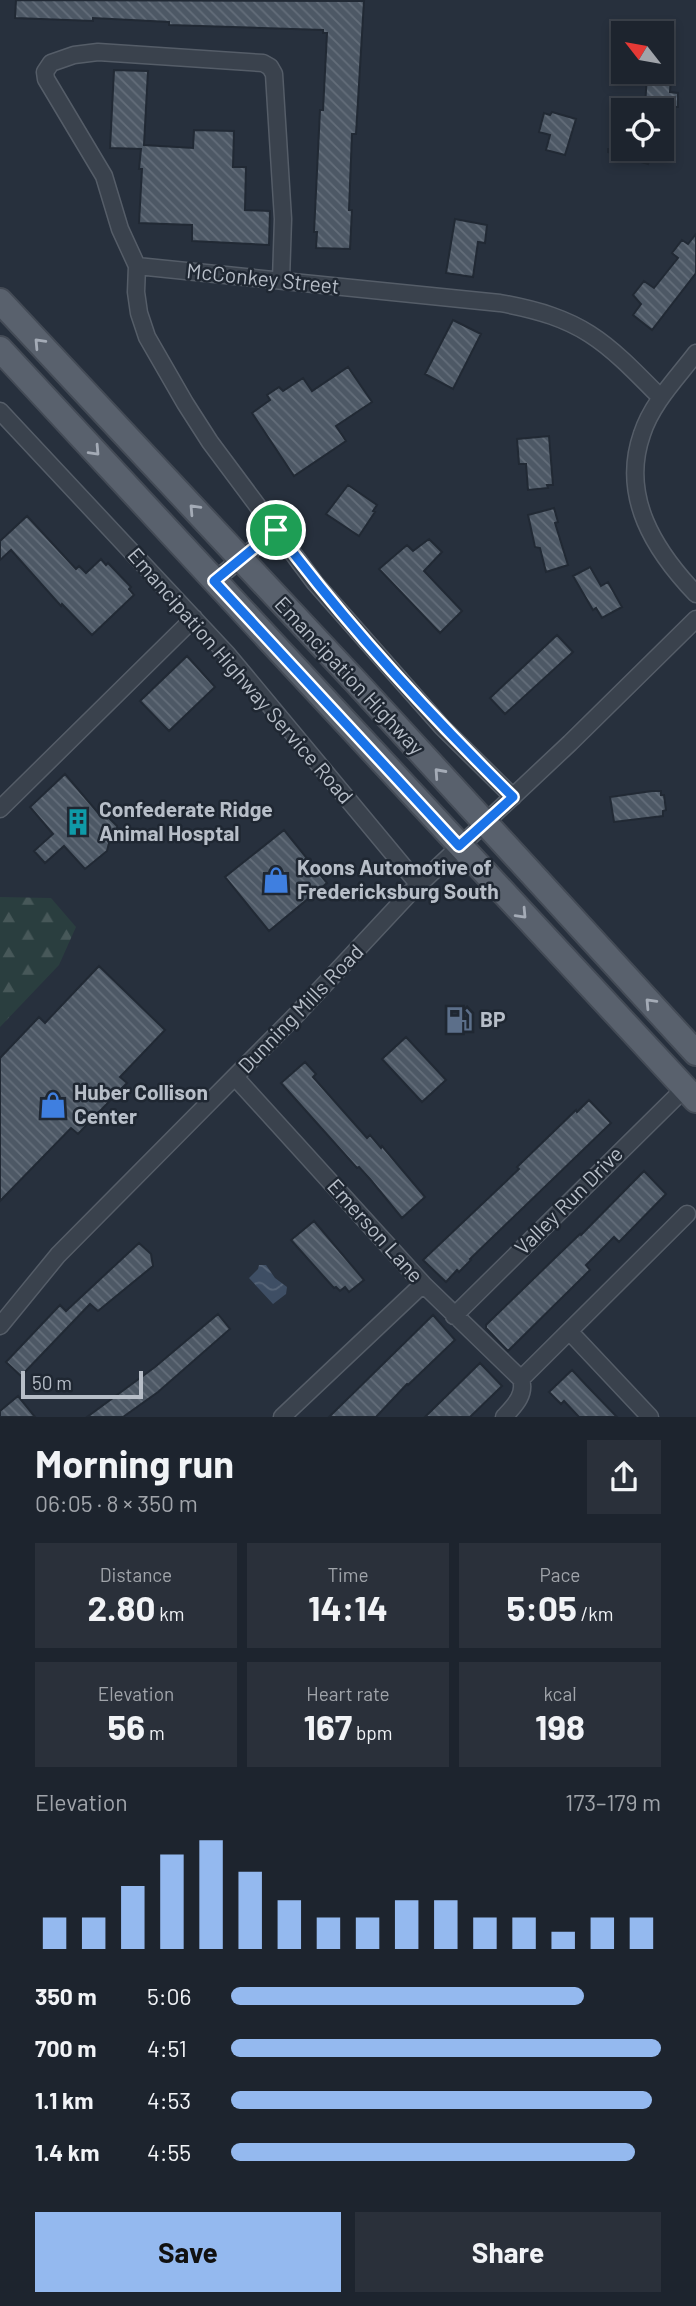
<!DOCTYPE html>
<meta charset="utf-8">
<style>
body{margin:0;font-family:Barlow,sans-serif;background:#2a303a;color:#f1f3f6;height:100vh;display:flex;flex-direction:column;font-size:26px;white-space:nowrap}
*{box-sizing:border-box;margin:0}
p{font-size:23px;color:#a0a4aa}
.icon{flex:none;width:38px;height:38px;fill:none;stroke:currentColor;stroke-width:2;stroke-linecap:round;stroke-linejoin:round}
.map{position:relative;height:1417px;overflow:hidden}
.side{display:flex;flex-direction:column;background:#1d242e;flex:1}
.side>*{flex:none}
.needle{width:46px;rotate:301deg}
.fabs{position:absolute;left:611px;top:21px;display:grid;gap:14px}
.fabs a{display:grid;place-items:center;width:63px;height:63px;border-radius:0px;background:#1d242e;box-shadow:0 4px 10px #0003,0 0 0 2px #3b414a;font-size:35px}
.scale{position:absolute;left:21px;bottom:18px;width:122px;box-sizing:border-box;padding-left:7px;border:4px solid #b7bec8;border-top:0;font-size:19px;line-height:24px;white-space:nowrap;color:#b7bec8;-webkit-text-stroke:5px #1f2732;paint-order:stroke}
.pin{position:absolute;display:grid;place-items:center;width:60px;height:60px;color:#fff;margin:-30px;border:4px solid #fff;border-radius:50%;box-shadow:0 2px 7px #0007}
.round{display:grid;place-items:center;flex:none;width:74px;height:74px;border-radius:0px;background:#2a303a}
.summary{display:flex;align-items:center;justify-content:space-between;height:119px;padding:0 35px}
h1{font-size:38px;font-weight:700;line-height:52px}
.stats{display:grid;grid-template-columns:repeat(3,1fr);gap:10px;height:119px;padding:7px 35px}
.stats div{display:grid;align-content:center;border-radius:0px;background:#2a303a;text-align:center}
.stats b{font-size:35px;font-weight:700}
.stats small{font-size:19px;font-weight:400}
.stats p{font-size:19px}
.chart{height:196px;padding:14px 35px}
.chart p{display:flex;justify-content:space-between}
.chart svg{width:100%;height:126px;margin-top:7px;stroke:#94b9ef;stroke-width:6}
.primary-button{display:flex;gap:14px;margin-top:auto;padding:14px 35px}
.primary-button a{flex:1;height:80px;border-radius:0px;background:#94b9ef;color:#111;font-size:28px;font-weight:700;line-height:80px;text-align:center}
.primary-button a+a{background:#2a303a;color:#f1f3f6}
ul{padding:0 35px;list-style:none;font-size:23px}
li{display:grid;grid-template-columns:112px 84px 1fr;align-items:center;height:52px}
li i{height:18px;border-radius:9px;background:#94b9ef}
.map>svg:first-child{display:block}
.forest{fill:url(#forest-firs)}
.water{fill:url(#water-waves)}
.building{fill:url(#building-back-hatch);stroke:#212934;stroke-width:2}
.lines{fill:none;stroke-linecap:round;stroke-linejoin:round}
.minor-casing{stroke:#555d68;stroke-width:19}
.primary-casing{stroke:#444b56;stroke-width:28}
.minor{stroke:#3a424d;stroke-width:16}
.primary{stroke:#59616d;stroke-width:24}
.oneway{stroke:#a4abb6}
.route-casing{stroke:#fff;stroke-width:14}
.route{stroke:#1a73e8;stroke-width:9}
.labels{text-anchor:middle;stroke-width:5;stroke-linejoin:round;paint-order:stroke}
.street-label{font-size:21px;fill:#b7bec8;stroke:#1f2732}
.poi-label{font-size:21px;font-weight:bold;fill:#b7bec8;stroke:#1f2732;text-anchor:start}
</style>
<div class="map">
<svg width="696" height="1417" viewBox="0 0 696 1417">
<defs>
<pattern id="forest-firs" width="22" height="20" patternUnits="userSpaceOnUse" patternTransform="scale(1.75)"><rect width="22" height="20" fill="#2a3e3f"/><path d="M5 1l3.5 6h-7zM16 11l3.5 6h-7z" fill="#475859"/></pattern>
<pattern id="water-waves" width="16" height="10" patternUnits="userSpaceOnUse" patternTransform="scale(1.75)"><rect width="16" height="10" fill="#3e4e64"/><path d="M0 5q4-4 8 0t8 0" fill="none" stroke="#586679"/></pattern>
<pattern id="building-back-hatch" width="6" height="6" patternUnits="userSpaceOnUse" patternTransform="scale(1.75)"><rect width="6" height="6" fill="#4d5865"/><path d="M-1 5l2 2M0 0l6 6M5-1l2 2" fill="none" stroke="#646e7a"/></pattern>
</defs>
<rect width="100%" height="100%" fill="#27303d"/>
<path class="forest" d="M0,897L51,898L76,927L59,965L0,1027Z"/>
<path class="water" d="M259,1265H266L275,1278L287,1287L286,1294L273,1304L249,1278L258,1269Z"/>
<path class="building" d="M16,0L364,1L356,134H352L349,210H352L350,249L316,248L317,232H314L320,110H323L327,33H323V30L169,25V22L93,18V21L15,18Z
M114,70L148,71L144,145L193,148L194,130L234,131L233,167H246L245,210L270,211L269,245L192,241V225L139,223L142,169H139L141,149L110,148Z
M647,75L671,76L670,92L678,93V107L645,106Z
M552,112L576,119L565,155L546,150L550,135L539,132L544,113L550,115Z
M608,149H653L648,164L608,152Z
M455,219L487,225L485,243L478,242L473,277L446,273Z
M696,234V273L652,330L633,315L641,304L633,295L644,281L654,288L678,258L672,253L682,240L688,244Z
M453,320L481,334L453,389L425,374Z
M348,367L372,402L336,426L346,441L294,476L252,413L270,400L267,395L279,387L283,391L303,378L312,391Z
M549,436L553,485H547L548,488L528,490L526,464H519L517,439Z
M348,485L377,505L373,511L375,512L359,536L326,514Z
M554,508L558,522L555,523L568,565L546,572L540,548L535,547L528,515Z
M27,516L76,569L79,566L86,573L101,559L106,565L108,563L131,587L129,589L134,595L92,635L62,604L61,606L11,550L0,560V541Z
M429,539L442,552L424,571L462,611L440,633L379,569L407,545L413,551Z
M590,567L601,586L608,582L622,607L602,618L596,608L593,610L573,576Z
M557,635L573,652L505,714L490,698Z
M187,656L215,687L169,731L140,701Z
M65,774L99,814H105L117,826L118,836L109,843L107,851L85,869L64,846L45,863L34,851L53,834L30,807Z
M652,791H661V795H664L666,810L663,811V816L614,822L610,797Z
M284,830L327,883L269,931L225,877Z
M99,966L165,1030L120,1077L127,1083L78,1134L71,1128L0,1201V1058L39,1017L45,1023Z
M406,1037L446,1080L422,1102L382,1059Z
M305,1062L316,1074L313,1077L367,1138L370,1135L381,1148L382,1146L425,1197L402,1218L370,1179L359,1167L357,1168L281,1083Z
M589,1100L611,1123L470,1259L471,1260L459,1272L457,1270L446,1282L423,1260L519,1169L517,1167L576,1110L577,1112Z
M644,1171L666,1194L619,1242L614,1237L586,1265L590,1270L508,1351L486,1328V1325L556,1257L580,1234L581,1235Z
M314,1221L364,1280L349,1292L345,1287L340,1291L336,1287L334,1288L291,1240Z
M139,1243L151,1254L153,1266L98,1311L90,1304L21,1376L6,1362L60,1305L66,1311Z
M218,1314L230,1329L158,1392L123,1417H87L155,1367Z
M433,1315L455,1340L408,1385L407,1384L376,1417H329Z
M480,1363L502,1386L470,1417H425Z
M572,1370L586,1385L617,1417H579L564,1401L561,1404L549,1392Z
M18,1396L35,1417H0V1411Z"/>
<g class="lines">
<defs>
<path id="minor" d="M137,266L500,303C583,318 604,340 661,398
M281,280L283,219L274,74L270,67L263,63L98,52L74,55L51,63L45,72L46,79L104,176L120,229L137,266L136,292L139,313L147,337L185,403L210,442L315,583L442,727L513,797
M696,353C677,378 652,403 642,434C620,497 655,551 696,594
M0,411L228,655L419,885
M214,581L276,530
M0,809L194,618
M235,1077L423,1284L521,1379
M454,1316L685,1088
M0,1326L58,1255L297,1014L408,895L570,743L696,619
M570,1332L650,1417
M282,1417L423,1284
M504,1417C514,1406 526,1395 521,1379L687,1214"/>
<path id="primary" d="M0,301L357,683L696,1053
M0,349L696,1100"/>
</defs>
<use href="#minor" class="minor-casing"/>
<use href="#primary" class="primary-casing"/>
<use href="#minor" class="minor"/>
<use href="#primary" class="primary"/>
</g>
<defs><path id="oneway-chevron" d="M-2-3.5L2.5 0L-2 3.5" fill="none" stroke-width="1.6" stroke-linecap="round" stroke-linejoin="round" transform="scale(1.75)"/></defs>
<g class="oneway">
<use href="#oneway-chevron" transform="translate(39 343) rotate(-133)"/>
<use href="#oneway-chevron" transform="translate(95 451) rotate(47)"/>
<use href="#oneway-chevron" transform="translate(194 509) rotate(-133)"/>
<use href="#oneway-chevron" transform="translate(439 773) rotate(-132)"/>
<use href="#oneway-chevron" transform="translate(522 914) rotate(47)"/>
<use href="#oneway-chevron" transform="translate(650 1003) rotate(-133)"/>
</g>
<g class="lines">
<defs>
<path id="route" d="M276,530C347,626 428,713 513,797L459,846L214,581Z"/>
</defs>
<use href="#route" class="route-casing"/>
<use href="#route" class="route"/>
</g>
<defs>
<symbol id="building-bare" viewBox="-9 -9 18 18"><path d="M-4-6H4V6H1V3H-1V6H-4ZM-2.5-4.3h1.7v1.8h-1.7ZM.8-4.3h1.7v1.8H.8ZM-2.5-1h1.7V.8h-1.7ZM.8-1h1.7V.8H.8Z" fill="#0f9aa8" stroke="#1f2732" stroke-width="2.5" paint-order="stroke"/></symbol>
<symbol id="shop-bare" viewBox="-9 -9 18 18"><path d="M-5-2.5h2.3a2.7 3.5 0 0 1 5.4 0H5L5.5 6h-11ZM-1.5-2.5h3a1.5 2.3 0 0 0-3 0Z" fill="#3f7fe0" stroke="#1f2732" stroke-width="2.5" paint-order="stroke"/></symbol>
<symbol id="fuel-bare" viewBox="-9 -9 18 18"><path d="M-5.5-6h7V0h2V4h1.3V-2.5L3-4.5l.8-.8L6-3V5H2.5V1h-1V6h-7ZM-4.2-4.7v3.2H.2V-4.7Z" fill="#5c6f8a" stroke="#1f2732" stroke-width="2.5" paint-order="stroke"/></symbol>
</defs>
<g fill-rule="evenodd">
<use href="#building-bare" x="59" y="803" width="38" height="38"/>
<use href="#shop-bare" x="257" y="861" width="38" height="38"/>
<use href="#fuel-bare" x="440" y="1001" width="38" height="38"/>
<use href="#shop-bare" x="34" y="1086" width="38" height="38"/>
</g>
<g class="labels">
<g class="street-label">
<text transform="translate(263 279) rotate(6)" y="7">McConkey Street</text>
<text transform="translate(240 676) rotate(49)" y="7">Emancipation Highway Service Road</text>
<text transform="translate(349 676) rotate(47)" y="7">Emancipation Highway</text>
<text transform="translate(301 1009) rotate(-46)" y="7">Dunning Mills Road</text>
<text transform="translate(569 1201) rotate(-45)" y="7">Valley Run Drive</text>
<text transform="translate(375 1231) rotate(48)" y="7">Emerson Lane</text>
</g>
<g class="poi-label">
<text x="99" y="817">Confederate Ridge<tspan x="99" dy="24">Animal Hosptal</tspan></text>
<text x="297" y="875">Koons Automotive of<tspan x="297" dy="24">Fredericksburg South</tspan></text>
<text x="480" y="1027">BP</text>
<text x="74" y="1100">Huber Collison<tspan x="74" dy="24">Center</tspan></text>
</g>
</g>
</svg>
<div class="fabs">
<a><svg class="needle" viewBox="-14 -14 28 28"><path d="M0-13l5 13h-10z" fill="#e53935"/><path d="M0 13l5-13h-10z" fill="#a0a4aa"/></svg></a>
<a><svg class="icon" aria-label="locate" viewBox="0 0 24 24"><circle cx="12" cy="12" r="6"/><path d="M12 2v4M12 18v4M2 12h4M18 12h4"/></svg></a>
</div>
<div class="scale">50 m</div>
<div class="pin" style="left:276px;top:530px;background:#1e9e55"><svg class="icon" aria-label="arrive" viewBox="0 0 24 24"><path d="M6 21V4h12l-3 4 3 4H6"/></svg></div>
</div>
<section class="side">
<div class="summary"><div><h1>Morning run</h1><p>06:05 · 8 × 350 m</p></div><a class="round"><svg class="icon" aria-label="share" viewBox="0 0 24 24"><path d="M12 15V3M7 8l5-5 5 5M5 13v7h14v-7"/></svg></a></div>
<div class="stats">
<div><p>Distance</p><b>2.80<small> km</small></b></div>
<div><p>Time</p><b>14:14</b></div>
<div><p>Pace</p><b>5:05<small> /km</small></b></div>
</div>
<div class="stats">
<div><p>Elevation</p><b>56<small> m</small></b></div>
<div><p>Heart rate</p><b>167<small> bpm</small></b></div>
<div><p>kcal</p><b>198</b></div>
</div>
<div class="chart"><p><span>Elevation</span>173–179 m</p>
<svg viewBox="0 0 160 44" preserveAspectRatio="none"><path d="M5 44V33M15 44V33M25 44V22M35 44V11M45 44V6M55 44V17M65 44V27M75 44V33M85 44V33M95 44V27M105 44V27M115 44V33M125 44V33M135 44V38M145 44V33M155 44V33"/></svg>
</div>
<ul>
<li><b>350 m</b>5:06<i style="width:82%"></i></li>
<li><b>700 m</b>4:51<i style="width:100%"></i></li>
<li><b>1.1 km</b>4:53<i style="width:98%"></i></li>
<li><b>1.4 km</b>4:55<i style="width:94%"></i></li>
</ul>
<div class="primary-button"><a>Save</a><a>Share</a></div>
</section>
